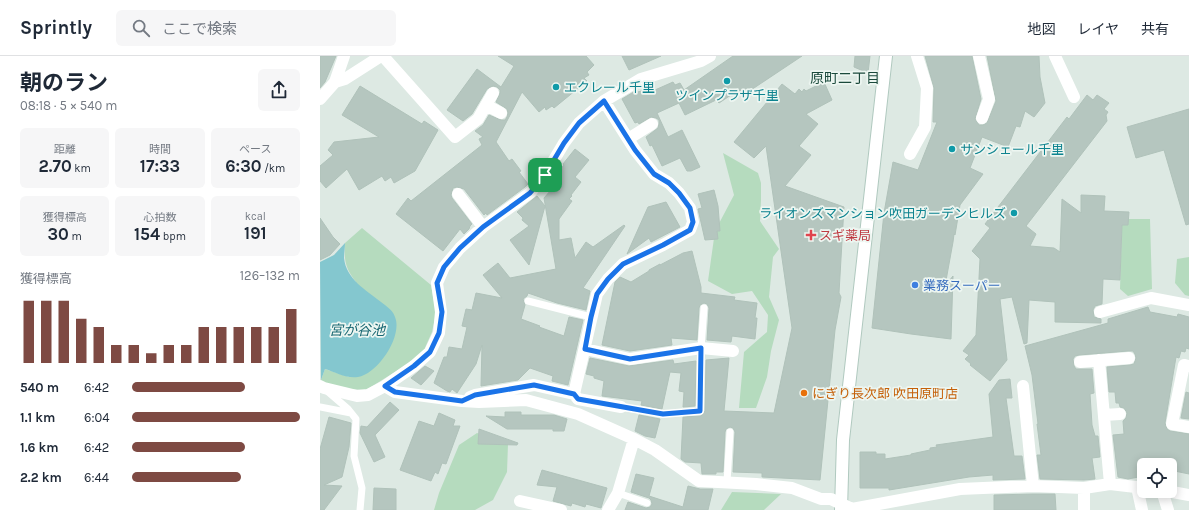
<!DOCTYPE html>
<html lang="ja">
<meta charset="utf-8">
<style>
body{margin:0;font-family:Karla,"Noto Sans JP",sans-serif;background:#f6f6f7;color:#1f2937;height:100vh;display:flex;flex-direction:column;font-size:15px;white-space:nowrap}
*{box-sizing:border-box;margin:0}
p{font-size:13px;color:#747a83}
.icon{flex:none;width:22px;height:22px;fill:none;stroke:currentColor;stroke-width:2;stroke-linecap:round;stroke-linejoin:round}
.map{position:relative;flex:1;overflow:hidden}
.panel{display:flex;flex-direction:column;background:#fff;width:320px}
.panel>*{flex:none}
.buttons{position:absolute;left:817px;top:402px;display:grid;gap:8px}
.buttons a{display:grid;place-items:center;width:40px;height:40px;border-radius:6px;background:#fff;box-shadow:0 2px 10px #0003;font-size:20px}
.pin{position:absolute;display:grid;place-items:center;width:34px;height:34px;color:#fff;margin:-17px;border-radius:8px;box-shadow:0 2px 6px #0006}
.round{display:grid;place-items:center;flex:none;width:42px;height:42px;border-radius:6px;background:#f6f6f7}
.head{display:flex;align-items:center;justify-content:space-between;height:68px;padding:0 20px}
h1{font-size:22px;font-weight:700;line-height:30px}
.metrics{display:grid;grid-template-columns:repeat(3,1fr);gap:6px;height:68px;padding:4px 20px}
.metrics div{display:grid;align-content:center;border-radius:6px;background:#f6f6f7;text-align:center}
.metrics b{font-size:17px;font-weight:700}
.metrics small{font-size:11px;font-weight:400}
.metrics p{font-size:11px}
.chart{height:112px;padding:8px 20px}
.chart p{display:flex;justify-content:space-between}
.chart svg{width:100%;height:72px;margin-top:4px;stroke:#7e4a43;stroke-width:6}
ul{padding:0 20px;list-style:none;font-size:13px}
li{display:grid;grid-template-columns:64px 48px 1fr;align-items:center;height:30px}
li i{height:10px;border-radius:5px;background:#7e4a43}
header{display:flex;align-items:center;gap:24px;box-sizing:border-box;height:56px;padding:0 20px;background:#fff;border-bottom:1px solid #e0e1e3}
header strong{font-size:19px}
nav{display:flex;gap:22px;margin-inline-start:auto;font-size:14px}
.search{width:280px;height:36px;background:#f6f6f7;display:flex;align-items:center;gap:10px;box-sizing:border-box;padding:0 14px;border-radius:6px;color:#747a83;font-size:15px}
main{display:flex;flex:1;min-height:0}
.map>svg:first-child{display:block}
.green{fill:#b5dbbe}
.water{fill:#84c7cf}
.building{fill:#b5c6bf;stroke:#b0c2ba}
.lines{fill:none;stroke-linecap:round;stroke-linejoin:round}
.secondary-casing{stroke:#b0c9bf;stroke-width:14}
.lane{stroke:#fff;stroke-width:7}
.street{stroke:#fff;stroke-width:12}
.secondary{stroke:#fff;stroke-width:12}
.route-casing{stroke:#fff;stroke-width:8}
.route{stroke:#1a73e8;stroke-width:5}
.culture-dot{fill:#0f9aa8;stroke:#edf6f1;stroke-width:1.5}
.health-dot{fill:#e0444e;stroke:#edf6f1;stroke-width:1.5}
.shop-dot{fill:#3f7fe0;stroke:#edf6f1;stroke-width:1.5}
.food-dot{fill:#e8710a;stroke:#edf6f1;stroke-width:1.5}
.labels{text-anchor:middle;stroke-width:3.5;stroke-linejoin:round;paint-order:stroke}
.culture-label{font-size:13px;fill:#0d838f;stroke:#edf6f1;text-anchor:start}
.health-label{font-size:13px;fill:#be3a42;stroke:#edf6f1;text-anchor:start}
.shop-label{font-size:13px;fill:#366cbe;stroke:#edf6f1;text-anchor:start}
.food-label{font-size:13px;fill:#c56008;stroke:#edf6f1;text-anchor:start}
.neighbourhood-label{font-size:14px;fill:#1b4a3c;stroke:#edf6f1}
.water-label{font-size:14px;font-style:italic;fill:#1a6873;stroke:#edf6f1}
</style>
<header>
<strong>Sprintly</strong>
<div class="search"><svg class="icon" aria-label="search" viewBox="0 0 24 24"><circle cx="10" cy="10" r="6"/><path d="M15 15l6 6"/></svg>ここで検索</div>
<nav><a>地図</a><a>レイヤ</a><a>共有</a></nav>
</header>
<main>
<section class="panel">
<div class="head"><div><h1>朝のラン</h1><p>08:18 · 5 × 540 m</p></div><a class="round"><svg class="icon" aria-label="share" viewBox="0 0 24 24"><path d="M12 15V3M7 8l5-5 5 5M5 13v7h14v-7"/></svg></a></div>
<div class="metrics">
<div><p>距離</p><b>2.70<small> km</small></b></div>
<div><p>時間</p><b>17:33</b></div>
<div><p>ペース</p><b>6:30<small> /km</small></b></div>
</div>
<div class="metrics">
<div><p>獲得標高</p><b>30<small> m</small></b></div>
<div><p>心拍数</p><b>154<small> bpm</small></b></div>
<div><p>kcal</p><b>191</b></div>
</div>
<div class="chart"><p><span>獲得標高</span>126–132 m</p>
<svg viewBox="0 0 160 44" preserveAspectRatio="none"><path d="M5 44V6M15 44V6M25 44V6M35 44V17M45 44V22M55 44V33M65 44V33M75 44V38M85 44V33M95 44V33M105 44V22M115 44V22M125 44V22M135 44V22M145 44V22M155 44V11"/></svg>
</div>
<ul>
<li><b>540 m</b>6:42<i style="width:67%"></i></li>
<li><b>1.1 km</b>6:04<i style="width:100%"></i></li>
<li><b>1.6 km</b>6:42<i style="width:67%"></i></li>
<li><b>2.2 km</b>6:44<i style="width:65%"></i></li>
</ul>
</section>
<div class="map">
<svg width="869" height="454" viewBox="0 0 869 454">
<rect width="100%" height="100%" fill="#dde9e3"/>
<path class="green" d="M403,97L438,117L441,127V144L440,165L459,193L453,201L449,241L459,264L451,295L447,321L436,352H419L424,296L447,276L448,259L432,235L412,238L388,225L395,175L414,139Z
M808,163H830L832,233L808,240L800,233L802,169H808Z
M42,172L111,229L116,257L112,276L104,294L91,306L46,334L27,333L5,329L1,324L5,313L29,321L36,226C25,212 24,204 25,187Z
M869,201V240L865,239L855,227L857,203Z
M157,377L188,388L187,416L173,444L155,454H114L119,437L139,389Z
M412,436L461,438L444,454H401Z"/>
<path class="water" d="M25,187C25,192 24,197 24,202C26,223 46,234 61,246C66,250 73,254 75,261C83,280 58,318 38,321C27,323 15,316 5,313L1,324L0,206L14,199Z"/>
<path class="building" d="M0,0H16L5,26L0,32Z
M178,0H266L274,9L267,16L269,19L264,22L267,25L234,52L232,50L226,54L225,51L219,56L202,36L176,86L189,105L192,103L201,115L199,116L208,128L205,131L167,159L166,157L164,159L144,133L137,131L133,132L131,139L132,142L152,168L150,170L149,173L144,178L140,173L123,195L76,158L88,142L91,145L162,89L159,83L163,81L155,75L163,69L169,59L181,64H185L187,61L188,57L187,53L176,46L180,37V34L177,31L173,30L167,33L152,58L143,65L127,54L157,13L181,31L194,10Z
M302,0H341L309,14Z
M413,0H482L422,40L417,35L399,47L396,44L365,59L359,47L337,57L348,81L362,74L380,111L371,115H367L360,102L342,110L332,89L330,90L326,81L338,72L339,68V64L336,62L331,61L319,68L318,66L315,67L302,43L317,34L318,36L324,34L326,38L353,26L355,29L360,27L364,34Z
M535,0H550L548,17L534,11Z
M605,0H652L661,43L655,63L659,69H663L667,67L676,45L667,0H719L720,21L725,47L714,61L705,55L700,71L696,70L688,91L662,81L650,112L663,118L640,149L635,179L634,178L633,186L625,230L633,220L631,283L591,278L552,272L564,157L573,106L598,114L617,66H613L614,32Z
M504,26L512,44L486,58L498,68L479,90L491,99L465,130L524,151L519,237L521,241L515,274L500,424L442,421V417L413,416L415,376L413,372L410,371L406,373L405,376L403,416H396V418H382L381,407L365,406L361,403L363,361L381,360L385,355L386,304L409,302L404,355L454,357L472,272L446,90L434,102L414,86L462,28L475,38L479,33L482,36L484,33L486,35Z
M40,30L102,68L104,65L118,74L95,115L74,127L71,121L65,125L62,120L39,134L27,113L6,132L0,125V110L13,99L8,94L14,86L59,81L22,59Z
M767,39L773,44L777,39L789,47L784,53L788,56L786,59L787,65L706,170L716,178L710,190L734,192L740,196L742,143L761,157V139L785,140L784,155L809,156L808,169H802L800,224L783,223L782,248L775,250L773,254L774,261L781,263V267L735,266V246L709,244L707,287L704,288L692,241L680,243L687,304L670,325L650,309L651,308L645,303L649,299L643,295L656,279L660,203L652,195L670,172L665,168L747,61L749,63Z
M869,53V168L866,169L844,94L816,102L807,71Z
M255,93L269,104L255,121L261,126L251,139L252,140L249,143L252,145L239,163V184L251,182L255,202L266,186L273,191L304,169L305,170L263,232L270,235L266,254L237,247L208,237L207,240L203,243L205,249L201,263L220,270L219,271L244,280L249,261L263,264L248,329L232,325L233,320L210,312L198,324L161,330L162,289L156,308L137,337L132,333L130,336L127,335L114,327L124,301H127L129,291L142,293L147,271L142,270L146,253L152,254L156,237L182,242L163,219L178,207L190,222L236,213L224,142L239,125L234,121L244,109L243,108Z
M394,134L398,150L400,175H397L398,183L385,184L378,153L382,152L378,138Z
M217,140L225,150L209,209L190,184L209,170L202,164L203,162L197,156Z
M346,146L360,171L331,186L329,182L307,198L328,151Z
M0,162L13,181L20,188L10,199L0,204Z
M372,195L381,231V237L415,241L414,244L437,247L435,262H437L435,283L412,280L411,286L387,284L389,252L387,248L384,247L380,249L379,252L377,284L351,282L352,289L310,295L282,289L295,226L300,221L311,226L329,215V214L340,208V209L363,197Z
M828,251L830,256L857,261L858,258L869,261V293L866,292L865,296L861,295L859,302L856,301L845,367L847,373L850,375L869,378V418L850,414V409H824V420L808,423L798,421L793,379L804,378L803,365L806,362L807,357L804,352L800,351L799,347H796L795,336H789L787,311L810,309L814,308L816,302L815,298L813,295H808L759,299L755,300L753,303L754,310L756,313H772L774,337L770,338L772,369L775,380H778L780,401L772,402L775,423L764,424L720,423L717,399H721L717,368H718L712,319L705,290L788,267V263Z
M270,302L309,310L353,304L354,308L376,305L375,350L363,351L364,336L359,335L361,317L350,316L342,353L321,349L322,345L282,340L284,325L274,322V320L266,318Z
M105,310L114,315L101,329L91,322Z
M690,323L692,342H686L694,400H702L705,423L673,424V419L649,421L569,434V432H540V396H556V398H565V403L591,399V398L610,394V392L617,391L616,389L673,381L669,338L679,324Z
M866,336L869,337V363L861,362Z
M70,346L79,354L55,379L65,401L54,406L40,377L41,370L47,371Z
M185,356H201V359H234L247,363L244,375H233V373H187L166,360L185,361Z
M119,357L135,364L133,370H140L126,408L122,407L118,418L115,416L111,425L80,414L99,365L114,370Z
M319,359L340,363L335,382L325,380L315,375Z
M9,361L31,367L29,391L22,421L4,429L22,430L4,454H0V393Z
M159,373L198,387L197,389L158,388Z
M222,414L287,432L281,452L266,448L265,451L252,447L251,450L233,445L237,431L217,429Z
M316,418L334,422L329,440L363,451L368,430L380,433H393L388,454H305L308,446L326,452L330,451L332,448L331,444L329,442L311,436Z
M54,432L76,433V454H53Z
M713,438H735L736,454H674V439Z"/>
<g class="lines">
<defs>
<path id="secondary" d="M521,454L523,384L566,0"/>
</defs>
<use href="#secondary" class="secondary-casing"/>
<path class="lane" d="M208,245L271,261
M6,334L28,353L36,363L34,400L42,432L40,454
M0,351L31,357
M301,351L343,358L380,355L381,292L384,252
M407,426L410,376
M298,437L327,447"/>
<path class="street" d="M63,0L135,81L158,63L173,37
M659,0L669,43L662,62
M735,0L754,41
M15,26L25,23L61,0
M0,43L15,26L24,0
M166,49L181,57
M308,83L332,68
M590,98L605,71L607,32L597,0
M138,138L163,171
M780,256L831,242L869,249
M265,293L310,303L381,292L413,295
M779,304L790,428
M760,306L809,302
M869,310L864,309L852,368L869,371
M0,330L4,332L37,340L48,339L65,330L94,310L110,296L119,277L121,256L117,227L124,211L140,192L163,171L210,137L225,119L244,87L259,67L284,45L321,23L381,5L390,0
M65,330L75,336L142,345L159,346L206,344L258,358L314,383L335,394L379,425L436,428L472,432L501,443H511L532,453L640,433L713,430L764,432L790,428L824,432
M703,330L713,430
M254,338L277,238L288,223L303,208L343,189L370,174L373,166L370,152L359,137L349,127L334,118L315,94L284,45
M150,341L155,339L214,329L254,338L258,343L301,351
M784,359L800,358
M817,431L822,454
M764,432V454
M842,435L848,454
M847,435L869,439
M200,445L241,454
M288,454L298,437L314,383"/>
<use href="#secondary" class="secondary"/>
</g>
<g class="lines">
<defs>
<path id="route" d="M284,45L315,94L334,118L349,127L359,137L370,152L373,166L370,174L343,189L303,208L288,223L277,238L271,261L265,293L310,303L381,292L380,355L343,358L258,343L254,338L214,329L155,339L142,345L75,336L65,330L94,310L110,296L119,277L122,256L117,227L124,211L140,192L163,171L210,137L225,119L244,87L259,67Z"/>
</defs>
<use href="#route" class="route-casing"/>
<use href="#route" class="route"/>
</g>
<g class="culture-dot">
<circle cx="407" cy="25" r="4"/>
<circle cx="236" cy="31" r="4"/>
<circle cx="632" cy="93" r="4"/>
<circle cx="694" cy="157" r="4"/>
</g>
<path class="health-dot" d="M489 173h4v4h4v4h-4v4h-4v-4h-4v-4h4z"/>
<circle class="shop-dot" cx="595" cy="229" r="4"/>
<circle class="food-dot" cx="484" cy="337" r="4"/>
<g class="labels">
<g class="culture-label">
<text x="244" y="36">エクレール千里</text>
<text x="407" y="44" text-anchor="middle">ツインプラザ千里</text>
<text x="640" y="98">サンシェール千里</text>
<text x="686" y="162" text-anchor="end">ライオンズマンション吹田ガーデンヒルズ</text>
</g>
<g class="health-label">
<text x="499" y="184">スギ薬局</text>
</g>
<g class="shop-label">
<text x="603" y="234">業務スーパー</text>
</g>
<g class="food-label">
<text x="492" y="342">にぎり長次郎 吹田原町店</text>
</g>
<g class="neighbourhood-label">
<text x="525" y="27">原町二丁目</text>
</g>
<g class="water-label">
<text x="37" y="279">宮が谷池</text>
</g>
</g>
</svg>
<div class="buttons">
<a><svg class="icon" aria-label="locate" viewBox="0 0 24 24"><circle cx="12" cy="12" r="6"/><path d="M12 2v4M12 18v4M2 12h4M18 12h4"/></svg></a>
</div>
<div class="pin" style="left:225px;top:119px;background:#1e9e55"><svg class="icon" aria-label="arrive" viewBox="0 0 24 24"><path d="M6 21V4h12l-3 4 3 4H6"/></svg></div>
</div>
</main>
